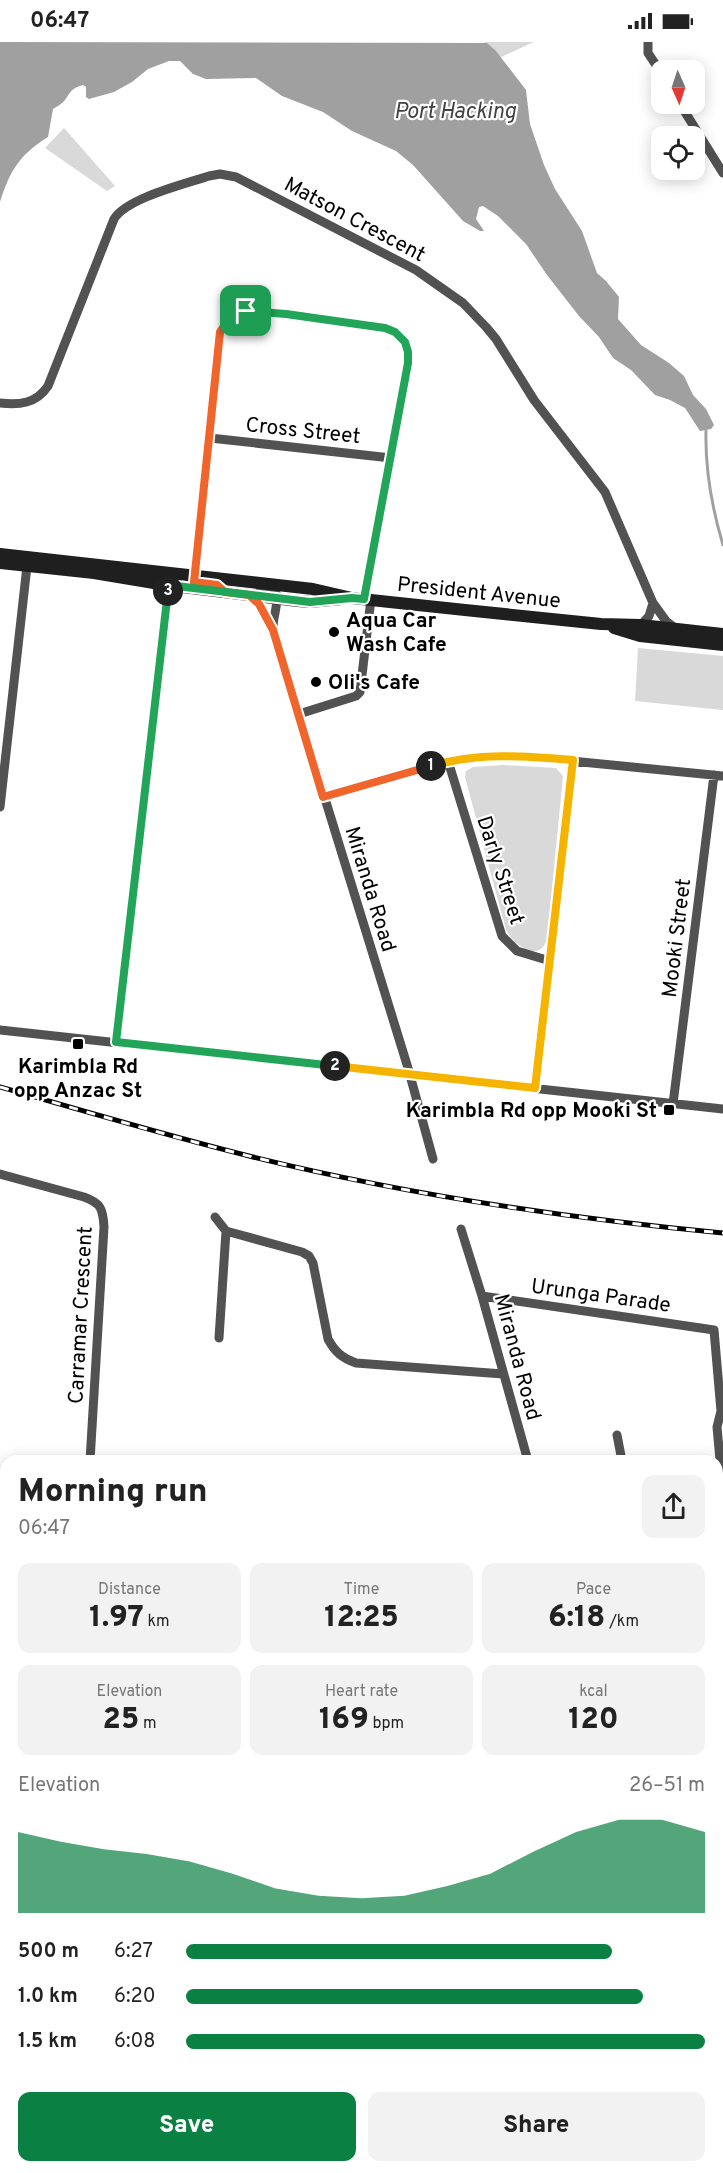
<!DOCTYPE html>
<meta charset="utf-8">
<style>
body{margin:0;font-family:Overpass,sans-serif;background:#f2f2f2;color:#222;height:100vh;display:flex;flex-direction:column;font-size:22px;white-space:nowrap}
*{box-sizing:border-box;margin:0}
p{font-size:20px;color:#767676}
.icon{flex:none;width:33px;height:33px;fill:none;stroke:currentColor;stroke-width:2;stroke-linecap:round;stroke-linejoin:round}
.map{position:relative;flex:1;overflow:hidden}
.drawer{position:absolute;left:0px;top:1413px;width:723px;height:718px;display:flex;flex-direction:column;background:#fff;border-radius:18px 18px 0 0;box-shadow:0 3px 15px #0003}
.drawer>*{flex:none}
.needle{width:39px;rotate:177deg}
.tools{position:absolute;left:651px;top:18px;display:grid;gap:12px}
.tools a{display:grid;place-items:center;width:54px;height:54px;border-radius:12px;background:#fff;box-shadow:0 3px 15px #0003;font-size:30px}
.pin{position:absolute;display:grid;place-items:center;width:51px;height:51px;color:#fff;margin:-26px;border-radius:12px;box-shadow:0 3px 9px #0006}
.km{position:absolute;width:30px;height:30px;margin:-15px;border-radius:50%;background:#222;color:#fff;font-size:16px;line-height:30px;text-align:center}
.round{display:grid;place-items:center;flex:none;width:63px;height:63px;border-radius:12px;background:#f2f2f2}
.summary{display:flex;align-items:center;justify-content:space-between;height:102px;padding:0 18px}
h1{font-size:33px;font-weight:800;line-height:45px}
.stats{display:grid;grid-template-columns:repeat(3,1fr);gap:9px;height:102px;padding:6px 18px}
.stats div{display:grid;align-content:center;border-radius:12px;background:#f2f2f2;text-align:center}
.stats b{font-size:30px;font-weight:800}
.stats small{font-size:16px;font-weight:400}
.stats p{font-size:16px}
.chart{height:168px;padding:12px 18px}
.chart p{display:flex;justify-content:space-between}
.chart svg{width:100%;height:108px;margin-top:6px;fill:#0b8043;opacity:.7}
.cta{display:flex;gap:12px;margin-top:auto;padding:12px 18px}
.cta a{flex:1;height:69px;border-radius:12px;background:#0b8043;color:#fff;font-size:24px;font-weight:800;line-height:69px;text-align:center}
.cta a+a{background:#f2f2f2;color:#222}
ul{padding:0 18px;list-style:none;font-size:20px}
li{display:grid;grid-template-columns:96px 72px 1fr;align-items:center;height:45px}
li i{height:15px;border-radius:8px;background:#0b8043}
.status{display:flex;justify-content:space-between;align-items:center;height:42px;padding:0 30px;background:#fff;direction:ltr}
.status svg{height:16px;fill:currentColor}
.map>svg:first-child{display:block}
.green{fill:#d9d9d9}
.water{fill:#a0a0a0}
.lines{fill:none;stroke-linecap:round;stroke-linejoin:round}
.stream{stroke:#a0a0a0;stroke-width:3}
.primary-casing{stroke:#dbdbdb;stroke-width:18}
.street{stroke:#525252;stroke-width:9}
.secondary{stroke:#1f1f1f;stroke-width:12}
.primary{stroke:#000;stroke-width:15}
.rail-casing{stroke:#000;stroke-width:5}
.rail{stroke:#fff;stroke-width:3;stroke-dasharray:9;stroke-linecap:butt}
.split-1-casing{stroke:#fff;stroke-width:12}
.split-2-casing{stroke:#fff;stroke-width:12}
.split-3-casing{stroke:#fff;stroke-width:12}
.split-4-casing{stroke:#fff;stroke-width:12}
.split-1{stroke:#f0652b;stroke-width:8}
.split-2{stroke:#f5b400;stroke-width:8}
.split-3{stroke:#22a559;stroke-width:8}
.split-4{stroke:#22a559;stroke-width:8}
.poi-dot{fill:#000;stroke:#fff;stroke-width:2}
.labels{text-anchor:middle;stroke-width:4.5;stroke-linejoin:round;paint-order:stroke}
.street-label{font-size:21px;fill:#000;stroke:#fff}
.poi-label{font-size:21px;font-weight:bold;fill:#000;stroke:#fff;text-anchor:start}
.water-label{font-size:22px;font-style:italic;fill:#414141;stroke:#fff}
</style>
<div class="status"><b>06:47</b><svg viewBox="0 0 49 12"><path d="M0 12V9h3v3zM5 12V6h3v6zM10 12V3h3v9zM15 12V0h3v12zM26 1h20v11H26zM47 4h2v5h-2z"/></svg></div>
<div class="map">
<svg width="723" height="2131" viewBox="0 0 723 2131">
<rect width="100%" height="100%" fill="#fff"/>
<path class="green" d="M484,0H534L501,15Z
M64,86L115,144L107,149L45,106Z
M638,606L723,614V668L635,659Z
M503,723L556,726L563,734L547,898C538,922 513,902 506,888L465,735L466,729L473,725Z
M717,1613H721L723,1625V1667H717Z"/>
<path class="water" d="M0,0L487,1L496,9L526,48L530,82L544,123L555,147L582,189L597,231L606,239L619,255L618,277L641,303L669,321L684,334L693,353L706,367L714,383L711,387L700,389L685,366L670,358L655,353L631,328L613,316L599,295L579,274L547,233L526,202L498,174L483,164L479,165L476,177L484,189H480L463,179L413,123L396,109L352,89L323,70L282,54L256,36L206,37L193,32L180,19H169L148,27L132,40L114,50L89,57L86,55V45L83,43C72,46 71,49 65,58C62,62 57,64 53,67L48,95C19,113 10,129 0,160Z"/>
<g class="lines">
<path class="stream" d="M706,389C705,428 712,466 723,503"/>
<defs>
<path id="primary" d="M0,1467H6
M0,1486L6,1487
M717,1507L723,1508
M717,1526L723,1527
M0,1650L6,1654
M0,1668L6,1673
M643,2126L650,2131
M661,2126L668,2131"/>
</defs>
<use href="#primary" class="primary-casing"/>
<path class="street" d="M648,0V11L662,32
M680,62L723,131
M0,361C19,363 36,362 48,344L114,177C127,156 185,142 209,134L220,132L236,135L416,228L463,261L486,285L496,297L534,358L605,450L653,561L666,579L675,586
M210,396L391,416
M194,539L220,290C226,275 239,269 254,269L385,286C402,292 409,304 408,321L364,557
M260,547L271,548L276,551C279,562 273,574 273,586
M250,554L259,562L273,588L408,1026L433,1117
M641,583L649,574L653,561
M299,672L356,654L360,650L371,557
M448,719L502,894L517,909L550,919
M323,755C388,736 453,711 521,714L723,734
M0,765L27,524
M0,988L723,1067
M116,1001L168,543
M535,1046L573,718
M673,1062L714,733
M0,1132L84,1155C101,1161 103,1167 104,1185L90,1419
M215,1175L226,1189L219,1296
M461,1187L482,1254L528,1419
M226,1189L302,1210L309,1214L313,1221L328,1297C335,1310 342,1316 356,1321L503,1332
M482,1254L714,1288L721,1369L717,1385L723,1451
M617,1393L622,1419
M0,1439H6
M0,1809L6,1813
M0,1940L6,1943
M131,2131V2126"/>
<path class="secondary" d="M0,512L313,547L352,556L465,568L601,582L641,583L723,592
M0,521L94,531L166,543L298,559L310,560L342,557
M614,586L640,594L723,603
M717,2027L723,2047
M0,2126L56,2131"/>
<use href="#primary" class="primary"/>
<defs>
<path id="rail" d="M0,1045C84,1069 168,1094 253,1115C408,1153 565,1176 723,1191"/>
</defs>
<use href="#rail" class="rail-casing"/>
<use href="#rail" class="rail"/>
</g>
<g class="lines">
<defs>
<path id="split-1" d="M246,269L231,274L220,290L194,540L217,543L225,550L249,553L259,562L273,588L323,755L431,724"/>
<path id="split-2" d="M335,1024L535,1046L573,718C524,714 479,710 431,724"/>
<path id="split-3" d="M168,549L116,1000L335,1024"/>
<path id="split-4" d="M168,549V543L310,560L352,556L364,557L408,321V310L405,300L395,290L385,286L286,272L246,269"/>
</defs>
<use href="#split-1" class="split-1-casing"/>
<use href="#split-2" class="split-2-casing"/>
<use href="#split-3" class="split-3-casing"/>
<use href="#split-4" class="split-4-casing"/>
<use href="#split-1" class="split-1"/>
<use href="#split-2" class="split-2"/>
<use href="#split-3" class="split-3"/>
<use href="#split-4" class="split-4"/>
</g>
<g class="poi-dot">
<circle cx="334" cy="590" r="6"/>
<circle cx="316" cy="640" r="6"/>
<rect x="72" y="996" width="12" height="12" rx="3"/>
<rect x="663" y="1062" width="12" height="12" rx="3"/>
</g>
<g class="labels">
<g class="street-label">
<text transform="translate(355 177) rotate(28)" y="7">Matson Crescent</text>
<text transform="translate(303 388) rotate(6)" y="7">Cross Street</text>
<text transform="translate(479 550) rotate(6)" y="7">President Avenue</text>
<text transform="translate(501 828) rotate(72)" y="7">Darly Street</text>
<text transform="translate(371 847) rotate(73)" y="7">Miranda Road</text>
<text transform="translate(676 896) rotate(-83)" y="7">Mooki Street</text>
<text transform="translate(601 1253) rotate(8)" y="7">Urunga Parade</text>
<text transform="translate(80 1273) rotate(-87)" y="7">Carramar Crescent</text>
<text transform="translate(518 1315) rotate(75)" y="7">Miranda Road</text>
</g>
<g class="poi-label">
<text x="346" y="585">Aqua Car<tspan x="346" dy="24">Wash Cafe</tspan></text>
<text x="328" y="647">Oli's Cafe</text>
<text x="78" y="1031" text-anchor="middle">Karimbla Rd<tspan x="78" dy="24">opp Anzac St</tspan></text>
<text x="657" y="1075" text-anchor="end">Karimbla Rd opp Mooki St</text>
</g>
<g class="water-label">
<text x="455" y="76">Port Hacking</text>
</g>
</g>
</svg>
<div class="tools">
<a><svg class="needle" viewBox="-14 -14 28 28"><path d="M0-13l5 13h-10z" fill="#e53935"/><path d="M0 13l5-13h-10z" fill="#767676"/></svg></a>
<a><svg class="icon" aria-label="locate" viewBox="0 0 24 24"><circle cx="12" cy="12" r="6"/><path d="M12 2v4M12 18v4M2 12h4M18 12h4"/></svg></a>
</div>
<div class="pin" style="left:246px;top:269px;background:#1e9e55"><svg class="icon" aria-label="arrive" viewBox="0 0 24 24"><path d="M6 21V4h12l-3 4 3 4H6"/></svg></div>
<b class="km" style="left:431px;top:724px">1</b>
<b class="km" style="left:335px;top:1024px">2</b>
<b class="km" style="left:168px;top:549px">3</b>
<section class="drawer">
<div class="summary"><div><h1>Morning run</h1><p>06:47</p></div><a class="round"><svg class="icon" aria-label="share" viewBox="0 0 24 24"><path d="M12 15V3M7 8l5-5 5 5M5 13v7h14v-7"/></svg></a></div>
<div class="stats">
<div><p>Distance</p><b>1.97<small> km</small></b></div>
<div><p>Time</p><b>12:25</b></div>
<div><p>Pace</p><b>6:18<small> /km</small></b></div>
</div>
<div class="stats">
<div><p>Elevation</p><b>25<small> m</small></b></div>
<div><p>Heart rate</p><b>169<small> bpm</small></b></div>
<div><p>kcal</p><b>120</b></div>
</div>
<div class="chart"><p><span>Elevation</span>26–51 m</p>
<svg viewBox="0 0 160 44" preserveAspectRatio="none"><path d="M0 44V11L10 15L20 18L30 20L40 23L50 28L60 34L70 37L80 38L90 37L100 33L110 28L120 19L130 11L140 6L150 6L160 11V44z"/></svg>
</div>
<ul>
<li><b>500 m</b>6:27<i style="width:82%"></i></li>
<li><b>1.0 km</b>6:20<i style="width:88%"></i></li>
<li><b>1.5 km</b>6:08<i style="width:100%"></i></li>
</ul>
<div class="cta"><a>Save</a><a>Share</a></div>
</section>
</div>
